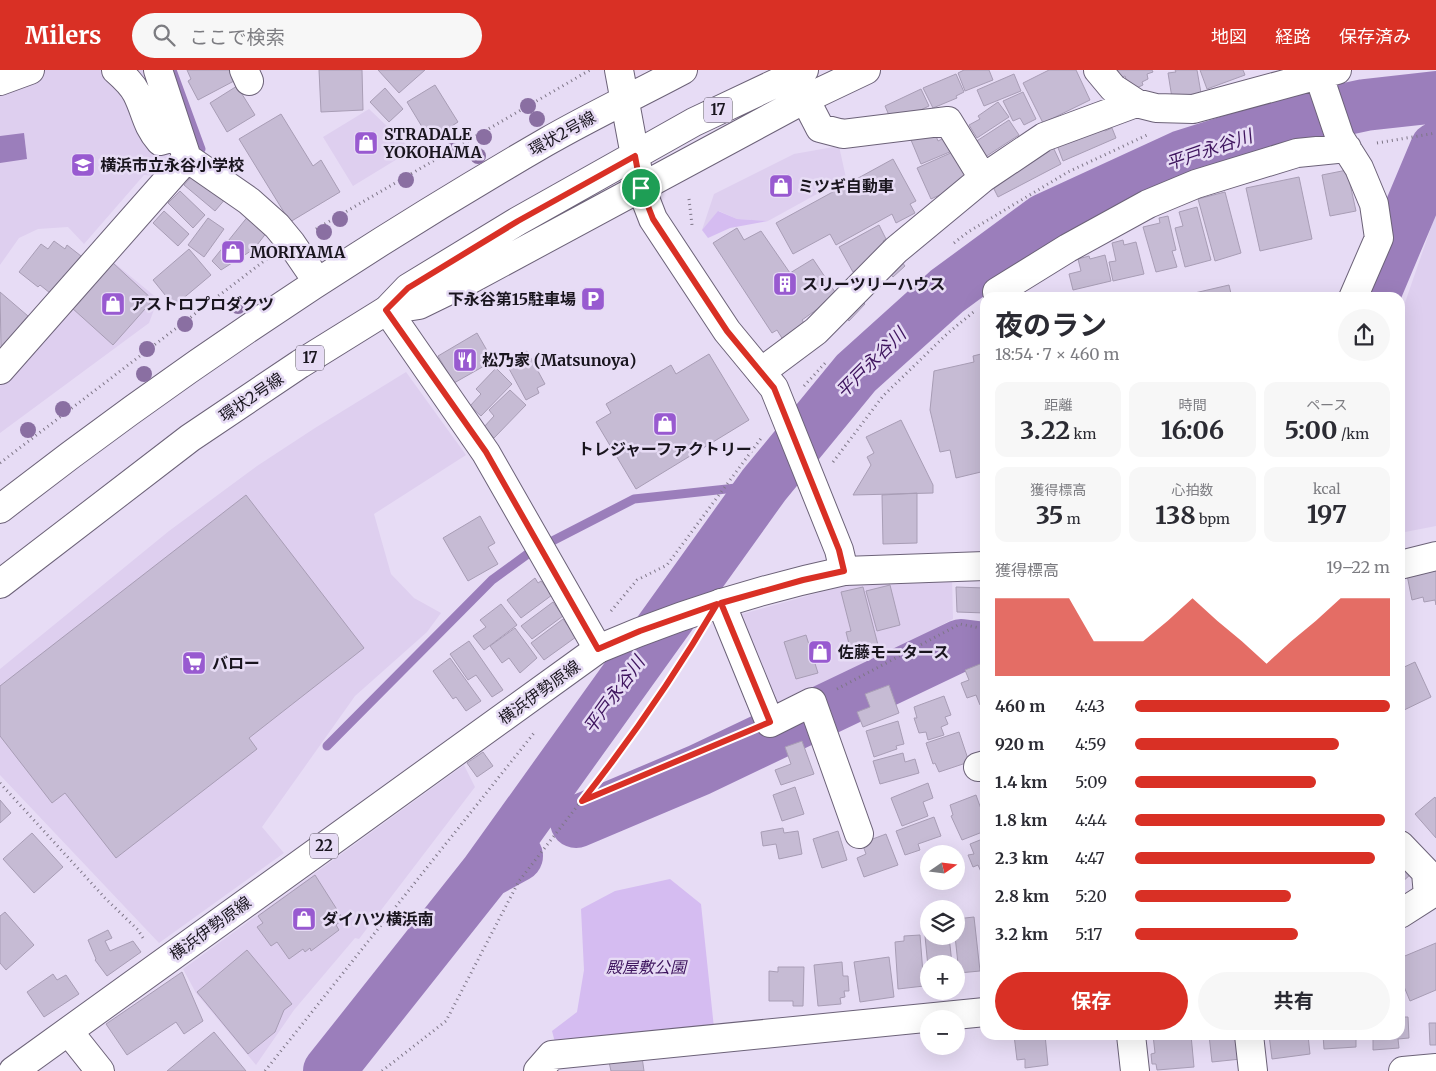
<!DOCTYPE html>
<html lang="ja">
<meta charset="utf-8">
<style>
body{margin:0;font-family:Merriweather,"Noto Sans JP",serif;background:#f7f7f7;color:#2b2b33;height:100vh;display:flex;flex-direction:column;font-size:19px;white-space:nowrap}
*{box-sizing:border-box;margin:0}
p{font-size:16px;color:#7c7c81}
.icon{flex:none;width:28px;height:28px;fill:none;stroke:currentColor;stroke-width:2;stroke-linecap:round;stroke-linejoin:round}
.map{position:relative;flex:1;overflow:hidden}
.sheet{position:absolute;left:980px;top:222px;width:425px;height:748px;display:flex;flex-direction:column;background:#fff;border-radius:15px;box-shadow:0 5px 20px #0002}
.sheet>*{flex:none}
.needle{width:32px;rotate:76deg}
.buttons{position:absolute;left:920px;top:775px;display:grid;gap:10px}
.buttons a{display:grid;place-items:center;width:45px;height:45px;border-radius:50%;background:#fff;box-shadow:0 5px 20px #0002;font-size:25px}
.pin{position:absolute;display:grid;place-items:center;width:42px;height:42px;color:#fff;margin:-21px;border:2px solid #fff;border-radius:50%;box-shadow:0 1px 5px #0007}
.round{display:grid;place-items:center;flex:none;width:52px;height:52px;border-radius:26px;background:#f7f7f7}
.overview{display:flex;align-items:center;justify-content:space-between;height:85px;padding:0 15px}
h1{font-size:28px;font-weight:700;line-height:38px}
.figures{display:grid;grid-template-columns:repeat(3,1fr);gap:8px;height:85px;padding:5px 15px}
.figures div{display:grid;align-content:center;border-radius:12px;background:#f7f7f7;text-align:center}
.figures b{font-size:25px;font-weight:700}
.figures small{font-size:14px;font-weight:400}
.figures p{font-size:14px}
.chart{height:140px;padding:10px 15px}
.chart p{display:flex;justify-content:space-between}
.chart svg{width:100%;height:90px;margin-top:5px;fill:#d93025;opacity:.7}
.action{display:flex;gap:10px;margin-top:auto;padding:10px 15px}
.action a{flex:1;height:58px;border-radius:30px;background:#d93025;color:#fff;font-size:20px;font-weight:700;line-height:58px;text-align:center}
.action a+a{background:#f7f7f7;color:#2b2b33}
ul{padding:0 15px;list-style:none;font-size:16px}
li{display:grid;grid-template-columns:80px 60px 1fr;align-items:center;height:38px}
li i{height:12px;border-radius:6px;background:#d93025}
header{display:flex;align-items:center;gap:30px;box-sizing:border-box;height:70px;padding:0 25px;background:#d93025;color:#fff}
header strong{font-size:24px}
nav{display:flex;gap:28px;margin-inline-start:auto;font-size:18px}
.search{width:350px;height:45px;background:#f7f7f7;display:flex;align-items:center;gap:12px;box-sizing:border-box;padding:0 18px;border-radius:28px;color:#7c7c81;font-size:19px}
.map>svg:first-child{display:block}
.built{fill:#decfef}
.green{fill:#d5bcf1}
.water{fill:#9b7ebb}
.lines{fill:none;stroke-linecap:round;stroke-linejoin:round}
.stream{stroke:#9b7ebb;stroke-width:9}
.river{stroke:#9b7ebb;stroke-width:52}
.building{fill:#c6bbd4;stroke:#a89db5}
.minor-casing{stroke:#6c6278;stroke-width:30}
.major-casing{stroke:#6c6278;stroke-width:30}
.path{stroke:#7e7687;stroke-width:3;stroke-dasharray:1 4;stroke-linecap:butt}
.minor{stroke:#fff;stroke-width:28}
.major{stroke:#fff;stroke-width:28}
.tree{fill:#8a6fa2}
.route-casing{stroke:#fff;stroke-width:10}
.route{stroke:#d93025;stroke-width:6}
.labels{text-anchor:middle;stroke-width:5;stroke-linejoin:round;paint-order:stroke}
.shield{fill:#e7dcf5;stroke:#57515e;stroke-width:1}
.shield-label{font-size:15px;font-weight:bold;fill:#19151e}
.street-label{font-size:16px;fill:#19151e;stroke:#e7dcf5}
.poi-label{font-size:16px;font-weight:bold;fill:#19151e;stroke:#e7dcf5;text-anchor:start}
.park-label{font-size:16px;font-style:italic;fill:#3e155e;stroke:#e7dcf5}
.water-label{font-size:18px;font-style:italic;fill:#3f155f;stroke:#e7dcf5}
</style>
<header>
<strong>Milers</strong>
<div class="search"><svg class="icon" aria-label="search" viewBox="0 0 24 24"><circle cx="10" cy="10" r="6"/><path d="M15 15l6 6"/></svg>ここで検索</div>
<nav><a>地図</a><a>経路</a><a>保存済み</a></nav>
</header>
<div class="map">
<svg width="1436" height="1001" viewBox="0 0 1436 1001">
<rect width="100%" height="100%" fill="#e7dcf5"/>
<path class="built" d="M0,0H150L175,85L155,106L144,105L84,174L68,157L38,159L19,168L0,195Z
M369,39L412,80L353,116L323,67Z
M839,76L846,108L768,151L737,149L719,141L702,160L714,124L794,84Z
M1436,143V456L1400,463V247Z
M112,191L158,229L149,253L0,363V316Z
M406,302L466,385L374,444L391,504L414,528L441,543L427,562L355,626L262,757L284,783L159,873L0,705V599L169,461L257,396L315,358Z
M952,508L953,549L828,615L773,639L735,546L843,516L874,511Z
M464,695L475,717L359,869L355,868L294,940L256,995L196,923L183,899Z"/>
<path class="green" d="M718,141L737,149L768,151L730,158L708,168L702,160Z
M670,809L701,834L714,958L556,976L552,961L577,942L584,900L581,839L615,821Z"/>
<path class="water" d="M24,63L27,89L0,93V66Z"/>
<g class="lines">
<path class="stream" d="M172,0L201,79
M327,676L492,510L529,483L634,429L764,415"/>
<path class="river" d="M1373,228L1436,78
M576,752L699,700L961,575L985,578
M486,803L764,415L856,303L947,221L1045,149L1182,86L1300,49L1365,35L1436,27
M329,1001L486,803L517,786"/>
</g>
<path class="building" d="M187,0H229L234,11L198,30L188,11L191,9Z
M319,0H362L363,40L321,42Z
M378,0H425L399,23Z
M964,0H989L993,10L965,21L958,3Z
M1049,0H1076L1090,30L1043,53L1023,13Z
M1116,0H1152L1153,2L1147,4L1148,9L1142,12L1143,15L1130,21L1125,6L1119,8Z
M1175,0H1197L1201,23L1172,28L1168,3L1176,2Z
M1200,0H1243L1245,5L1207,19Z
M956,4L964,22L956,26L957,28L933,38L923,18Z
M1014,4L1021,21L984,36L977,20Z
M435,15L458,52L430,70L407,32Z
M237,16L255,45L227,62L210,33Z
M385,18L403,39L389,52L370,32Z
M921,19L929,36L908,46L891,50L885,36Z
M1023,22L1036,49L1024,55L1020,48L1013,51L1003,31Z
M998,32L1009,47L977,68L969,55L980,49L978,46Z
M281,44L313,96L321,90L340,122L290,152L239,69Z
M1009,50L1019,65L982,89L972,74Z
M1103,57L1105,61L1112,58L1116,68L1063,91L1057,75Z
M934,61L938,71L946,67L952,81L921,94L911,70Z
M1053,77L1061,94L998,127L991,113Z
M955,81L968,112L931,129L917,98Z
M893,89L916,131L910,134L915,143L896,153L892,144L836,175L830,164L793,184L776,153Z
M1347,100L1356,141L1330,146L1322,105Z
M196,101L227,127L215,141L184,115Z
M1299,107L1312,169L1260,181L1246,118Z
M180,121L205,145L193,158L168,133Z
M1225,122L1241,183L1215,191L1198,129Z
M1197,137L1211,190L1185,197L1175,158L1183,156L1179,142Z
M164,141L189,164L178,176L153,153Z
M249,145L267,162L254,179L221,200L212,191Z
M1168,146L1176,180L1172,181L1177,197L1156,202L1143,157L1160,153L1159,148Z
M208,148L224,159L204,187L188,175Z
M879,155L886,169L883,171L889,182L853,202L839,177Z
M737,158L744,170L761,161L790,203L813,189L837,225L802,250L807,257L785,273L777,260L772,263L713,173Z
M1123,170L1124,175L1136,172L1144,204L1113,211L1109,192L1116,191L1112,173Z
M54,171L65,179L67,175L81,186L50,223L40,215L38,217L19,202L41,174L48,179Z
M189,179L211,205L174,236L153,210Z
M1105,185L1111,211L1073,220L1069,204L1081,201L1078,189L1089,186L1090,189Z
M897,186L905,196L893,207L885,198Z
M113,193L153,230L113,275L72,238Z
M1229,215L1232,228H1173Z
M0,222L28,246L21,254L26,258L17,267L13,264L1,277Z
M858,227L865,234L849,251L842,243Z
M477,263L493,291L454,313L438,286Z
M527,281L545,314L537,318L539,323L526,330L507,295Z
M985,283V401L956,408L950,380L940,382L930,340L934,301L974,292L973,286Z
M709,284L749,350L636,419L596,352L611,343L606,334L671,295L676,304Z
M496,298L512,314L481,346L470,336L481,324L476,319Z
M510,320L526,335L494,368L484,357L494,346L489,340Z
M901,350L933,415V423L853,425L871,395L867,387L874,383L866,367Z
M917,423V473L883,474L882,425Z
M246,425L364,578L249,668L257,679L116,788L65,723L52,733L0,666V616Z
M480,446L495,473L488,477L498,494L468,511L443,468Z
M1436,493V535L1435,530L1424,532L1423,527L1412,530L1406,500Z
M535,508L538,513L541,511L552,525L521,548L507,530Z
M890,515L900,555L877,561L866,521Z
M863,517L878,575L852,586L846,562L851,561L841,522Z
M956,517L985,518V543L957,542Z
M553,532L563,546L532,569L521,556Z
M501,534L517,555L484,580L473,566L486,557L480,550Z
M563,549L576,567L544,590L531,573Z
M515,558L537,588L520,603L509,588L502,593L490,576Z
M806,565L818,603L796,609L784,572Z
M469,571L503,620L492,627L476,605L468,610L450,584Z
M450,588L481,631L466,641L456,627L453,629L433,601Z
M985,592V633L980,635L976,625L967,628L961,613L969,610L965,600Z
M1415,592L1431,627L1400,642V599Z
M889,615L899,643L863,657L857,642L870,637L865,624Z
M944,626L951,645L945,647L948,654L941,657L944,665L928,670L926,662L919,663L914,648H917L914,637Z
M898,651L904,674L896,676L897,679L874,687L866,661Z
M959,662L969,692L939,702L935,693L933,694L926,673Z
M802,671L814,704L781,715L775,700L791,694L785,677Z
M483,682L493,696L477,707L467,693Z
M903,683L905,692L915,689L919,703L880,714L873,691Z
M928,713L933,728L923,732L928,746L902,756L891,728Z
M795,717L804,744L782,751L773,725Z
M976,725L985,750V761L962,770L951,746L953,745L950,735Z
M1435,727L1436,729V768L1415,744Z
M0,730L11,743L0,753Z
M934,747L941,766L918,774L920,780L905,785L896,761Z
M783,758L784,763L798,761L802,784L779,789L776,774L763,776L761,762Z
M838,761L847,790L822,798L813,769Z
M32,763L63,797L34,823L3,789Z
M886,764L898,795L864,807L857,788L866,784L862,773Z
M985,768V803L982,804L978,795L973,797L968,785L974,784L970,774Z
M1400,789L1412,803L1400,814Z
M315,805L343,849L336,855L339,860L311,881L310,878L305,882L303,879L289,889L277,872L271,876L257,857L263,853L258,846Z
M5,842L34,875L6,900L0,893V846Z
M974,847L980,901L959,903L955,866L956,849Z
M924,856H929V866H949L952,894H929V907Z
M108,860L112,868L105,871L110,881L133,871L141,882L107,906L95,890L96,889L88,870Z
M920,865L924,916L898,919L895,872L904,871V866Z
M1436,873V920L1410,931L1400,907V888Z
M247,880L292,934L284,940L275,962L248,984L197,922Z
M889,887L894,927L860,932L854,892Z
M842,892L843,906H848L849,921H844L845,927L840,928L841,934L818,936L814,895Z
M778,897H804L803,936H793V931H769V901L778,902Z
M182,902L203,951L184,964L176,952L127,985L106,954Z
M53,904L57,910L66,905L79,924L44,947L27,922Z
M1400,947H1408L1409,968L1398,969L1399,978L1373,980V965H1400Z
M1429,953H1436V975H1430Z
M214,962L246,1001H167Z
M1014,965H1045L1048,995L1025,998V989L1017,990Z
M1153,965H1191L1194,997L1157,1000L1156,994H1152L1151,984L1155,983Z
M1209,965H1238L1241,989L1212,992Z
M1269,965H1308L1310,984L1272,989Z
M1323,965H1356V977L1324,979Z
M642,987L644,1001H611L609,992Z"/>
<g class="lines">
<defs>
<path id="minor" d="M116,0C124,7 132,14 137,24C146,42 146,55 160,71L178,66
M158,0L187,88L249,131L277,156L291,173L317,211
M244,0L249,11
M1098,0L1113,18L1136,33
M1317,0L1340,68L1359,98L1374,134L1379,168L1353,228
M0,11L30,0
M805,29L820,58L843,64L948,51L983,108L1044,67L1136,33L1156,38L1193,39L1337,0
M997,222L1068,178L1148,134L1196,114L1297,83L1347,78
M387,240L486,383L598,579
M0,300L187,88
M761,302L816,261L896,180L983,108
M1400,495L1436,486
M844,501L985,496
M721,533L770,653L812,632L859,764
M978,697L985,695
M1400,775L1426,802L1428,826L1400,844
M69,962L100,1001
M1131,965L1135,1001
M1249,965L1253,1001
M538,1001L552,985L985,942
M1403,1001L1436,998"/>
<path id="major" d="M387,240L419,235L460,215L805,29L866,0
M0,439C173,304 356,182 546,72C591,46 638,24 683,0
M0,514L190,368L300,294L387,240L408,218L518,151L694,52L804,0
M13,1001L598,579C677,545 760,519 844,501L839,480L774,318L727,261L653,149L641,118L619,0"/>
</defs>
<use href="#minor" class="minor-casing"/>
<use href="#major" class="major-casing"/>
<path class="path" d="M1377,73L1436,63
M689,129L692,155
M316,159L590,0
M954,173L968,162L1068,102L1147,65
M804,316L827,291
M833,392L883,326L948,263L976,240
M0,393L268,188
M611,541L637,510L667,495L762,367
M837,619L960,554L985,559
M0,713L105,828L138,860L145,871
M584,730L744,663
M265,1001L534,663
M382,1001L446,951L519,811L603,703L693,573"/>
<use href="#minor" class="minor"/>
<use href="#major" class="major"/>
</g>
<g class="tree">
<circle cx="528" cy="36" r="8"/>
<circle cx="537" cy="49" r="8"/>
<circle cx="484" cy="67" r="8"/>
<circle cx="452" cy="81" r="8"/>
<circle cx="478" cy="86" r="8"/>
<circle cx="406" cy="110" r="8"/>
<circle cx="340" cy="149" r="8"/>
<circle cx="324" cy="162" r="8"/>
<circle cx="238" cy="236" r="8"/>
<circle cx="185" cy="254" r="8"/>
<circle cx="147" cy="279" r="8"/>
<circle cx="144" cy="304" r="8"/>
<circle cx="63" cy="339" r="8"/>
<circle cx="28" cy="360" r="8"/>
</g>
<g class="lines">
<defs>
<path id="route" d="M635,86L641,118L653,149L727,261L774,318L839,480L844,501L803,510L721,533L770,652L582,731C631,669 677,602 717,534L640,561L598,579L486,382L386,240L408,218L518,151Z"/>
</defs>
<use href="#route" class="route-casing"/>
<use href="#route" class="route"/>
</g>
<defs>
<symbol id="shop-square" viewBox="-11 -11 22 22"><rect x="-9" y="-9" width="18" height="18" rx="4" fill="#985ad0" stroke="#e7dcf5"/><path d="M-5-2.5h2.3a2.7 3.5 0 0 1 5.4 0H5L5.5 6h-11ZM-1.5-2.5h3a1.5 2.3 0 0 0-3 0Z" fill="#fff"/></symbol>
<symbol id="school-square" viewBox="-11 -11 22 22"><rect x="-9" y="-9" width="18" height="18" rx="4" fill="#985ad0" stroke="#e7dcf5"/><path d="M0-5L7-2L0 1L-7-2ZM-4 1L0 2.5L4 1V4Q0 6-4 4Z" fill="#fff"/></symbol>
<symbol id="building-square" viewBox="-11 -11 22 22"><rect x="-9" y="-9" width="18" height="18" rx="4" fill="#985ad0" stroke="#e7dcf5"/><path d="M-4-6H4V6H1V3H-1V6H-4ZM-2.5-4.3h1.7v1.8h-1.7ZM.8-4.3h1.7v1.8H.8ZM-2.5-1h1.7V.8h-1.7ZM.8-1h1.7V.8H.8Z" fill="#fff"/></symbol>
<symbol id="parking-square" viewBox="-11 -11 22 22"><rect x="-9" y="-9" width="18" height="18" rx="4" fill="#985ad0" stroke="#e7dcf5"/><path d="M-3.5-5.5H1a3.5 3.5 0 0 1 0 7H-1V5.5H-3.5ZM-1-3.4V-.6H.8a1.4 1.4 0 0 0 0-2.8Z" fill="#fff"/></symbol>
<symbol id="restaurant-square" viewBox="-11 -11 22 22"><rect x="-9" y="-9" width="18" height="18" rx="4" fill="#985ad0" stroke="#e7dcf5"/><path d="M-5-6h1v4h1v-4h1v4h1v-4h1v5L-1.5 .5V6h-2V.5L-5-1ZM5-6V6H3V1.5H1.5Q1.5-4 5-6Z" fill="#fff"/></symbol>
<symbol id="supermarket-square" viewBox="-11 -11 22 22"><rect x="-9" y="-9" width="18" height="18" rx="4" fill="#985ad0" stroke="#e7dcf5"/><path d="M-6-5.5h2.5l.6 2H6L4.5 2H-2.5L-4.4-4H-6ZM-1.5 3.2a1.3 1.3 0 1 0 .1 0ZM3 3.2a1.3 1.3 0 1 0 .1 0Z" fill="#fff"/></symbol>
</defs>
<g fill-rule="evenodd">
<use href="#shop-square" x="352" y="59" width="28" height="28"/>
<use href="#school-square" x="69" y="81" width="28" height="28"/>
<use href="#shop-square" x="767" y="102" width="28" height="28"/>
<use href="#shop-square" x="219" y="168" width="28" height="28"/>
<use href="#building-square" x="771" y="200" width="28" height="28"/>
<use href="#parking-square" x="579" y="215" width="28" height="28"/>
<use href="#shop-square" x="99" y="220" width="28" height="28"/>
<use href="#restaurant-square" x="451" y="276" width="28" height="28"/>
<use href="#shop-square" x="651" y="340" width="28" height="28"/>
<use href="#shop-square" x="806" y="568" width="28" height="28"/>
<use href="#supermarket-square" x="180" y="579" width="28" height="28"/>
<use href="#shop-square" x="290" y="835" width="28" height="28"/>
</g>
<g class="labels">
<g class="shield">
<rect x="704" y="27.5" width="28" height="25" rx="4"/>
<rect x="296" y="275.5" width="28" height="25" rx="4"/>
<rect x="310" y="763.5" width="28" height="25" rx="4"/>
</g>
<g class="shield-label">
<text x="718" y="45">17</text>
<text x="310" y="293">17</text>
<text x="324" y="781">22</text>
</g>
<g class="street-label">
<text transform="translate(562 63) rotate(-29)" y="6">環状2号線</text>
<text transform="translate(251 327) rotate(-34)" y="6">環状2号線</text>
<text transform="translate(539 622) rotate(-36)" y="6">横浜伊勢原線</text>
<text transform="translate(210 858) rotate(-36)" y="6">横浜伊勢原線</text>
</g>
<g class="poi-label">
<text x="384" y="70">STRADALE<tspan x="384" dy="18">YOKOHAMA</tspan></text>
<text x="100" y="101">横浜市立永谷小学校</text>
<text x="798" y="122">ミツギ自動車</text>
<text x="250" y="188">MORIYAMA</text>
<text x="802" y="220">スリーツリーハウス</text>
<text x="576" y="235" text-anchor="end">下永谷第15駐車場</text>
<text x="130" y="240">アストロプロダクツ</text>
<text x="482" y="296">松乃家 (Matsunoya)</text>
<text x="665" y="385" text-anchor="middle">トレジャーファクトリー</text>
<text x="838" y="588">佐藤モータース</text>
<text x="212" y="599">バロー</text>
<text x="322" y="855">ダイハツ横浜南</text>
</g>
<g class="park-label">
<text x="646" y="903">殿屋敷公園</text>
</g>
<g class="water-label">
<text transform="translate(1209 80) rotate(-19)" y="6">平戸永谷川</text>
<text transform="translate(871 293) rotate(-45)" y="6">平戸永谷川</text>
<text transform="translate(614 625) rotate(-54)" y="6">平戸永谷川</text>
</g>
</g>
</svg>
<div class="buttons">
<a><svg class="needle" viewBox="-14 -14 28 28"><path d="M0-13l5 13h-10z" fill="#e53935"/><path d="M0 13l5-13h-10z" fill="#7c7c81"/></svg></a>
<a><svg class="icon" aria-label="layers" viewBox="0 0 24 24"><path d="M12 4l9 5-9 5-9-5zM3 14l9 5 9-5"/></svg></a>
<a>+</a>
<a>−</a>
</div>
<div class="pin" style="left:641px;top:118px;background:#1e9e55"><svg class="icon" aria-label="arrive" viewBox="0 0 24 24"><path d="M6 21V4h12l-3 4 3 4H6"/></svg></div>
<section class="sheet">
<div class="overview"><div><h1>夜のラン</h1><p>18:54 · 7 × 460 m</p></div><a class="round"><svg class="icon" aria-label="share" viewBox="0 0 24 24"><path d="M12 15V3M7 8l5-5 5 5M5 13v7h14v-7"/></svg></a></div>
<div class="figures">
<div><p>距離</p><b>3.22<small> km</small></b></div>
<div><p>時間</p><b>16:06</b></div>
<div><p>ペース</p><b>5:00<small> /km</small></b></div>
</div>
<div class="figures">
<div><p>獲得標高</p><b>35<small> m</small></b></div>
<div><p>心拍数</p><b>138<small> bpm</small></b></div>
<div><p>kcal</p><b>197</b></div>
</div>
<div class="chart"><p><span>獲得標高</span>19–22 m</p>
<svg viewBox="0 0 160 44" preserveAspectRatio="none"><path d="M0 44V6L10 6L20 6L30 6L40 27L50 27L60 27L70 17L80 6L90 17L100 27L110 38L120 27L130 17L140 6L150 6L160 6V44z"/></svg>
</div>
<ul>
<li><b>460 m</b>4:43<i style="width:100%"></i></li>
<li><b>920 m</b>4:59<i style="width:80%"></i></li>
<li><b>1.4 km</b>5:09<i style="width:71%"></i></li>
<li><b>1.8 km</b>4:44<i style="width:98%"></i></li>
<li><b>2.3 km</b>4:47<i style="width:94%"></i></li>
<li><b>2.8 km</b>5:20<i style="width:61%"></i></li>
<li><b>3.2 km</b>5:17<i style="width:64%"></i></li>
</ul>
<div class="action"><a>保存</a><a>共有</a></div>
</section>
</div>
